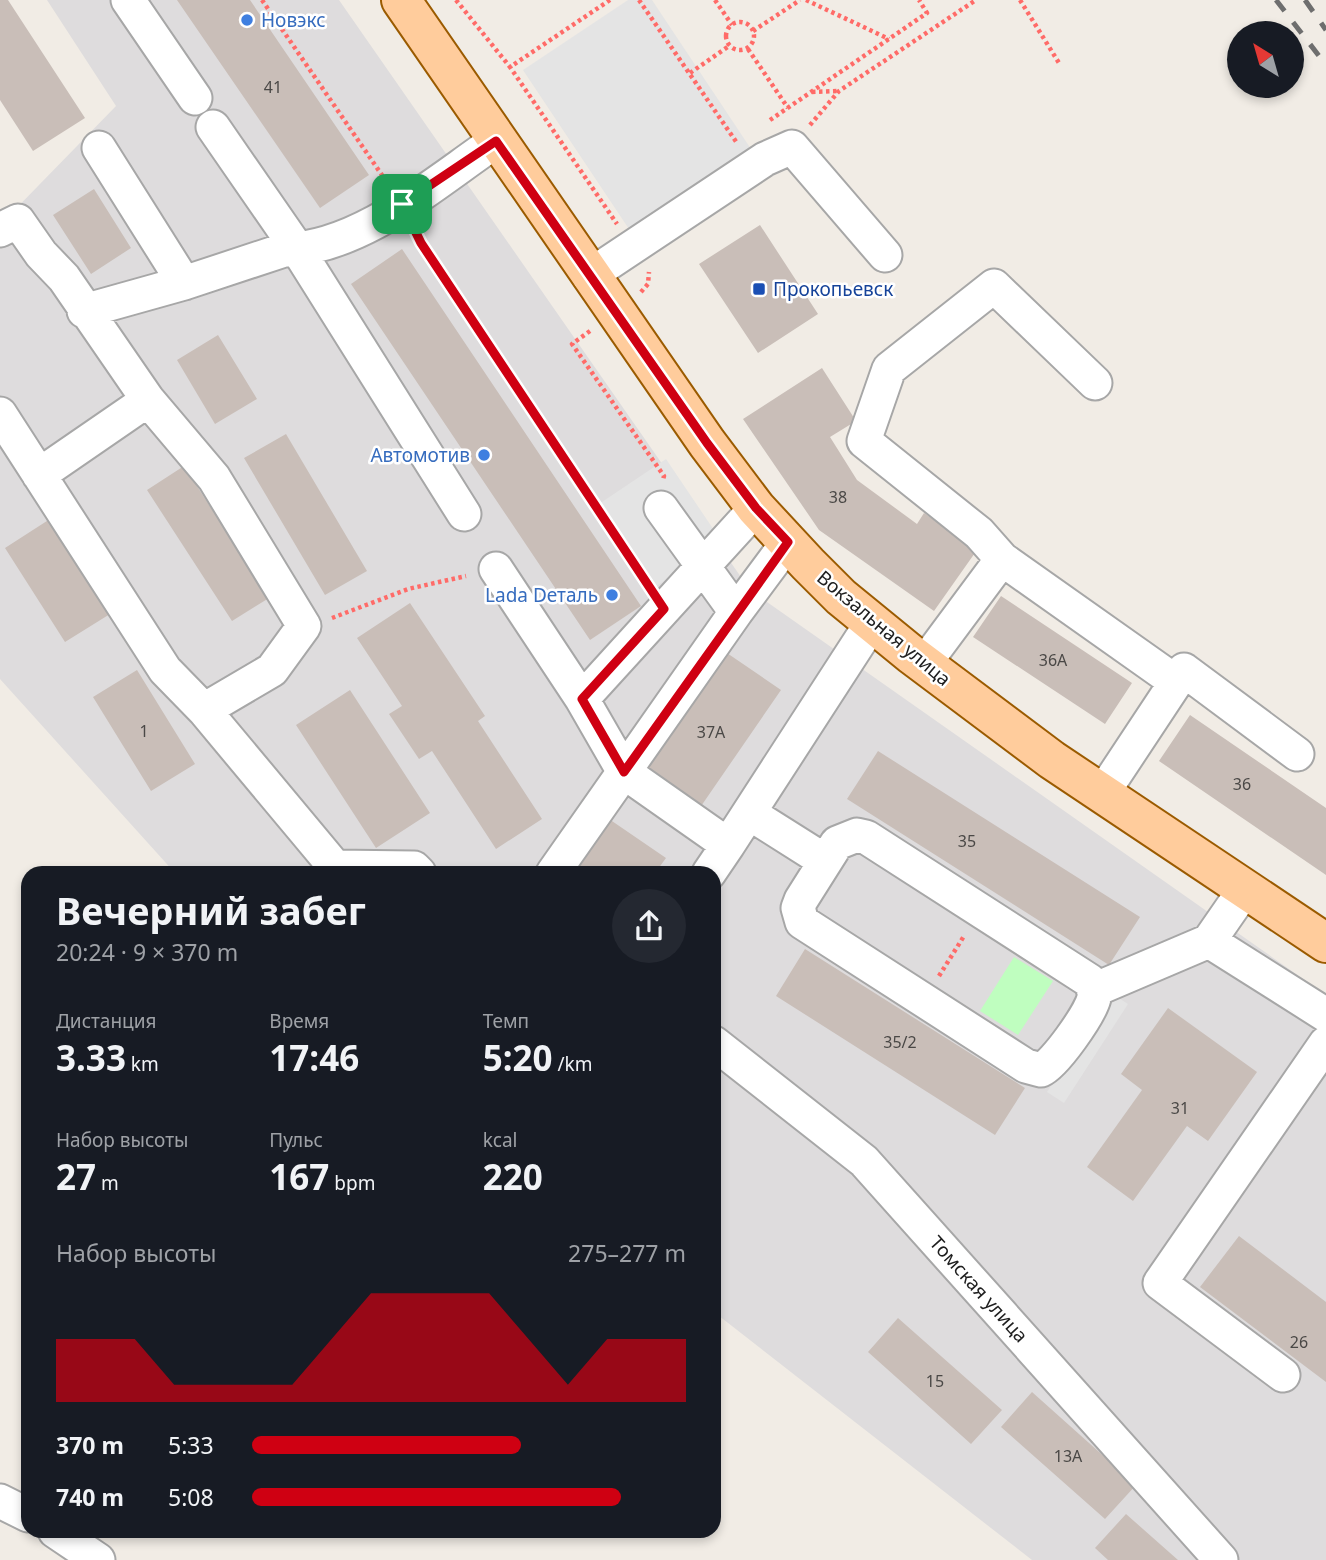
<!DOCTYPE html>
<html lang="ru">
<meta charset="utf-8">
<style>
body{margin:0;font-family:"Noto Sans",sans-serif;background:#242831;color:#f1f3f6;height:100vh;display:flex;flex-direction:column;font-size:26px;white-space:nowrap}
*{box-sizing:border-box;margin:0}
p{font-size:23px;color:#9ea1a6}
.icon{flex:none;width:38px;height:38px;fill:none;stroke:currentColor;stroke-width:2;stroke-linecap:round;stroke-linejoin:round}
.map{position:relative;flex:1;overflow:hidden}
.sheet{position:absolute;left:21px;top:866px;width:700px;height:672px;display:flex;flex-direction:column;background:#171b24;border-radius:21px;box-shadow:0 4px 10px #0003}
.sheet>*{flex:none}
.needle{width:46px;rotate:323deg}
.buttons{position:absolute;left:1227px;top:21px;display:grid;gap:14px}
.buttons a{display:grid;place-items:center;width:77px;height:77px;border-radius:50%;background:#171b24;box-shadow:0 4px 10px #0003;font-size:35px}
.pin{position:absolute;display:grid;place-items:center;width:60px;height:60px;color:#fff;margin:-30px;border-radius:14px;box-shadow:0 4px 10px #0006}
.round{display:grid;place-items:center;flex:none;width:74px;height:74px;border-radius:37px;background:#242831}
.head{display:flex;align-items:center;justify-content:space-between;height:119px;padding:0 35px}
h1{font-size:38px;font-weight:700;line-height:52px}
.figures{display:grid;grid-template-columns:repeat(3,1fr);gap:10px;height:119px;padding:7px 35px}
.figures div{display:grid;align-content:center}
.figures b{font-size:35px;font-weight:700}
.figures small{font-size:19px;font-weight:400}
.figures p{font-size:19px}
.chart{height:196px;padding:14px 35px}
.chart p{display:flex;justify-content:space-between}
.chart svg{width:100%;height:126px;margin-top:7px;fill:#cf0012;opacity:.7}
ul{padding:0 35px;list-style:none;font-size:23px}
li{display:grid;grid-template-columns:112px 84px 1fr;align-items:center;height:52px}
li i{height:18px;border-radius:9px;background:#cf0012}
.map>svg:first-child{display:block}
.residential{fill:#dedcdd}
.park{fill:#bffebf}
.parking{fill:#e4e4e4}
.building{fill:#c9beb8}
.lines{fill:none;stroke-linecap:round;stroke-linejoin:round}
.minor-casing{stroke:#a7a7a7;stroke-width:37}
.major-casing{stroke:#9b5b00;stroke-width:42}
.path{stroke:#ff6b68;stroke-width:4.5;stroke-dasharray:3.5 3.5;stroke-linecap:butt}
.minor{stroke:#fff;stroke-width:33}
.major{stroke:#ffcc9c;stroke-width:38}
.rail{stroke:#6e6e6e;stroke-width:5;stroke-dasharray:14 14;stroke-linecap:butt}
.route-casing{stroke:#fff;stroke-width:14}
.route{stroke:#cf0012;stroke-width:9}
.shop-dot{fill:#3f7fe0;stroke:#fff;stroke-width:2.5}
.transit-dot{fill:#1a4fb4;stroke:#fff;stroke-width:2.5}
.labels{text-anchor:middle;stroke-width:5;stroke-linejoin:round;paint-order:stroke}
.number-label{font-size:16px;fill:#4a4846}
.shop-label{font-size:19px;fill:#366cbe;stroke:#fff;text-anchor:end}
.transit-label{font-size:19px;fill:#164399;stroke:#fff;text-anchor:start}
.street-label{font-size:19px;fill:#202020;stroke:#fff}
</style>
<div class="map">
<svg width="1326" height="1560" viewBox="0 0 1326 1560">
<rect width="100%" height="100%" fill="#f1ece5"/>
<path class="residential" d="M47,0H339L750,590L1326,995V1560H1032L714,1312V873H175L0,679V225L116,106Z"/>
<path class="park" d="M1014,957L1053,981L1018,1035L980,1011Z"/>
<path class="parking" d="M628,0H652L755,155L633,235L523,70Z
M666,459L722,542L655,587L599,504Z
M1111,993L1128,1004L1064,1103L1047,1092Z"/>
<path class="building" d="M0,0H8L85,118L33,151L0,100Z
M177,0H250L369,175L320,208Z
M94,189L131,248L91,274L53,215Z
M760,225L818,314L758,353L699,264Z
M402,249L641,606L590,640L351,284Z
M218,335L257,399L215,424L177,360Z
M822,368L856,421L830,437L857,480L917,524L924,513L977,550L934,611L819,530L743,419Z
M286,434L367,571L325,595L244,458Z
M184,466L269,598L232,621L147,490Z
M50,519L110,614L65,642L5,548Z
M1001,596L1132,683L1105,724L973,637Z
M410,603L485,716L478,721L542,819L496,849L432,751L419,759L389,714L402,706L357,638Z
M724,651L781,690L697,812L641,774Z
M137,670L195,764L151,791L93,697Z
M350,690L430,813L376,848L296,725Z
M1190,715L1326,808V875L1159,761Z
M878,751L1140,917L1109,965L847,799Z
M609,819L666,858L655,873H572Z
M805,949L1025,1088L995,1135L776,996Z
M1168,1008L1257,1072L1208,1141L1187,1126L1133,1201L1087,1167L1142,1090L1121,1074Z
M1239,1236L1326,1302V1382L1200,1287Z
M898,1318L1002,1410L971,1444L868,1352Z
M1032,1392L1136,1485L1105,1519L1001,1427Z
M1126,1514L1178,1560H1108L1095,1548Z"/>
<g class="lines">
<defs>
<path id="minor" d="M128,0L195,98
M213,127L298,250L464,514
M99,148L184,283
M0,230L18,221L41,254L64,278L148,400L214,478L304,626L272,670L204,710
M589,276L765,159L792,147L885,255
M84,311L184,283L284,250C361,248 434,183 496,141
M0,414L165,670L204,710L335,867L414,868L419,873
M39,475L148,400
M661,508L736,612
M1002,559L979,533L864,441L889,369L994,286L1095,383
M496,569L582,699L624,772L728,845L873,621
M924,664L1002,559L1176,682
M582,699L756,508
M1102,794L1184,670L1297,754
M749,813L825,861
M857,835L866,837L1090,981C1092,986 1095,992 1094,998C1090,1014 1055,1064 1041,1070L1026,1066L802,922L798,908L801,900L837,843Z
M553,873L736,612L788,542
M709,873L728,845
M1245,889L1209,941L1326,1015
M1094,990L1209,941
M714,1043L864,1161L1221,1560
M1283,1375L1160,1283L1326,1043
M0,1501L28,1515
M55,1531L98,1560"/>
<path id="major" d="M401,0L707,443L756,508L808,564L841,597L912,655L1052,760L1326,943"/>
</defs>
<use href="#minor" class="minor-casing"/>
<use href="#major" class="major-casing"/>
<path class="path" d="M262,0L386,181
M456,0L510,67
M610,0L510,67L617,224
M639,0L737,143
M715,0L732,25
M806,0L889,39
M1020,0L1059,63
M726 36a14 14 0 1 1 28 0a14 14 0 1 1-28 0Z
M753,31L800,0
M748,49L788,108
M690,73L729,46
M812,92L838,91
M770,120L927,13L919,0
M810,125L839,91L976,0
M415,231L647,583
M641,292L648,284L649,272
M590,331L572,344L664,476L663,480
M332,618L408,589L466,576
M939,976L964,936"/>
<use href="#minor" class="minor"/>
<use href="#major" class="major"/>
<path class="rail" d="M1276,0L1326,65
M1305,0L1326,30"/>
</g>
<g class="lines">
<defs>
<path id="route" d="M496,141L707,443L756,508L788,542L624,772L582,699L664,609L421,243L402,204Z"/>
</defs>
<use href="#route" class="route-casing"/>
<use href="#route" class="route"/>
</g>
<g class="shop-dot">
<circle cx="247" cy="20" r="7"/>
<circle cx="484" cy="455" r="7"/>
<circle cx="612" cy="595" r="7"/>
</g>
<rect class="transit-dot" x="752" y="282" width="14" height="14" rx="3.5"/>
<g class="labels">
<g class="number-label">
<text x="273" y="93">41</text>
<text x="838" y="503">38</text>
<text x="1053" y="666">36А</text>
<text x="144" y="737">1</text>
<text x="711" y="738">37А</text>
<text x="1242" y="790">36</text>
<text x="967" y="847">35</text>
<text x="900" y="1048">35/2</text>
<text x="1180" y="1114">31</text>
<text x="1299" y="1348">26</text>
<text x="935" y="1387">15</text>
<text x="1068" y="1462">13А</text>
</g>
<g class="shop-label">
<text x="261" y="27" text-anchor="start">Новэкс</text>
<text x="470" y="462">Автомотив</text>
<text x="598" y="602">Lada Dеталь</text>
</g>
<g class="transit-label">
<text x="773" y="296">Прокопьевск</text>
</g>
<g class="street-label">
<text transform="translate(884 628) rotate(40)" y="7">Вокзальная улица</text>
<text transform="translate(979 1289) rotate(48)" y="7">Томская улица</text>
</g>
</g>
</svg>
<div class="buttons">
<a><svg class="needle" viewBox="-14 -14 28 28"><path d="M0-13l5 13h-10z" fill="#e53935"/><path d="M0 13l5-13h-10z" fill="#9ea1a6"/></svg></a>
</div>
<div class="pin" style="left:402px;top:204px;background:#1e9e55"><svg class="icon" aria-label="arrive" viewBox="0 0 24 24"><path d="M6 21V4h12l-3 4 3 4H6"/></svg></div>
<section class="sheet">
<div class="head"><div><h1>Вечерний забег</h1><p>20:24 · 9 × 370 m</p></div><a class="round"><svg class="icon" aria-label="share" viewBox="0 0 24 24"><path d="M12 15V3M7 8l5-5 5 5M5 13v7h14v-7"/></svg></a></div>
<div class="figures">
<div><p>Дистанция</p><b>3.33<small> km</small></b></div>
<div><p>Время</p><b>17:46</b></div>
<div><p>Темп</p><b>5:20<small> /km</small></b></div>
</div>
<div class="figures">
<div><p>Набор высоты</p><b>27<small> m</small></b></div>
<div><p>Пульс</p><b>167<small> bpm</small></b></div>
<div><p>kcal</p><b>220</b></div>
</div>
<div class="chart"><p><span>Набор высоты</span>275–277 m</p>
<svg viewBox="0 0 160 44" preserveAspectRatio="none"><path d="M0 44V22L10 22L20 22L30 38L40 38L50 38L60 38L70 22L80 6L90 6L100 6L110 6L120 22L130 38L140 22L150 22L160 22V44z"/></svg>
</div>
<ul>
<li><b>370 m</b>5:33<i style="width:62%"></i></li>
<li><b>740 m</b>5:08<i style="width:85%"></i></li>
</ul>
</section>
</div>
